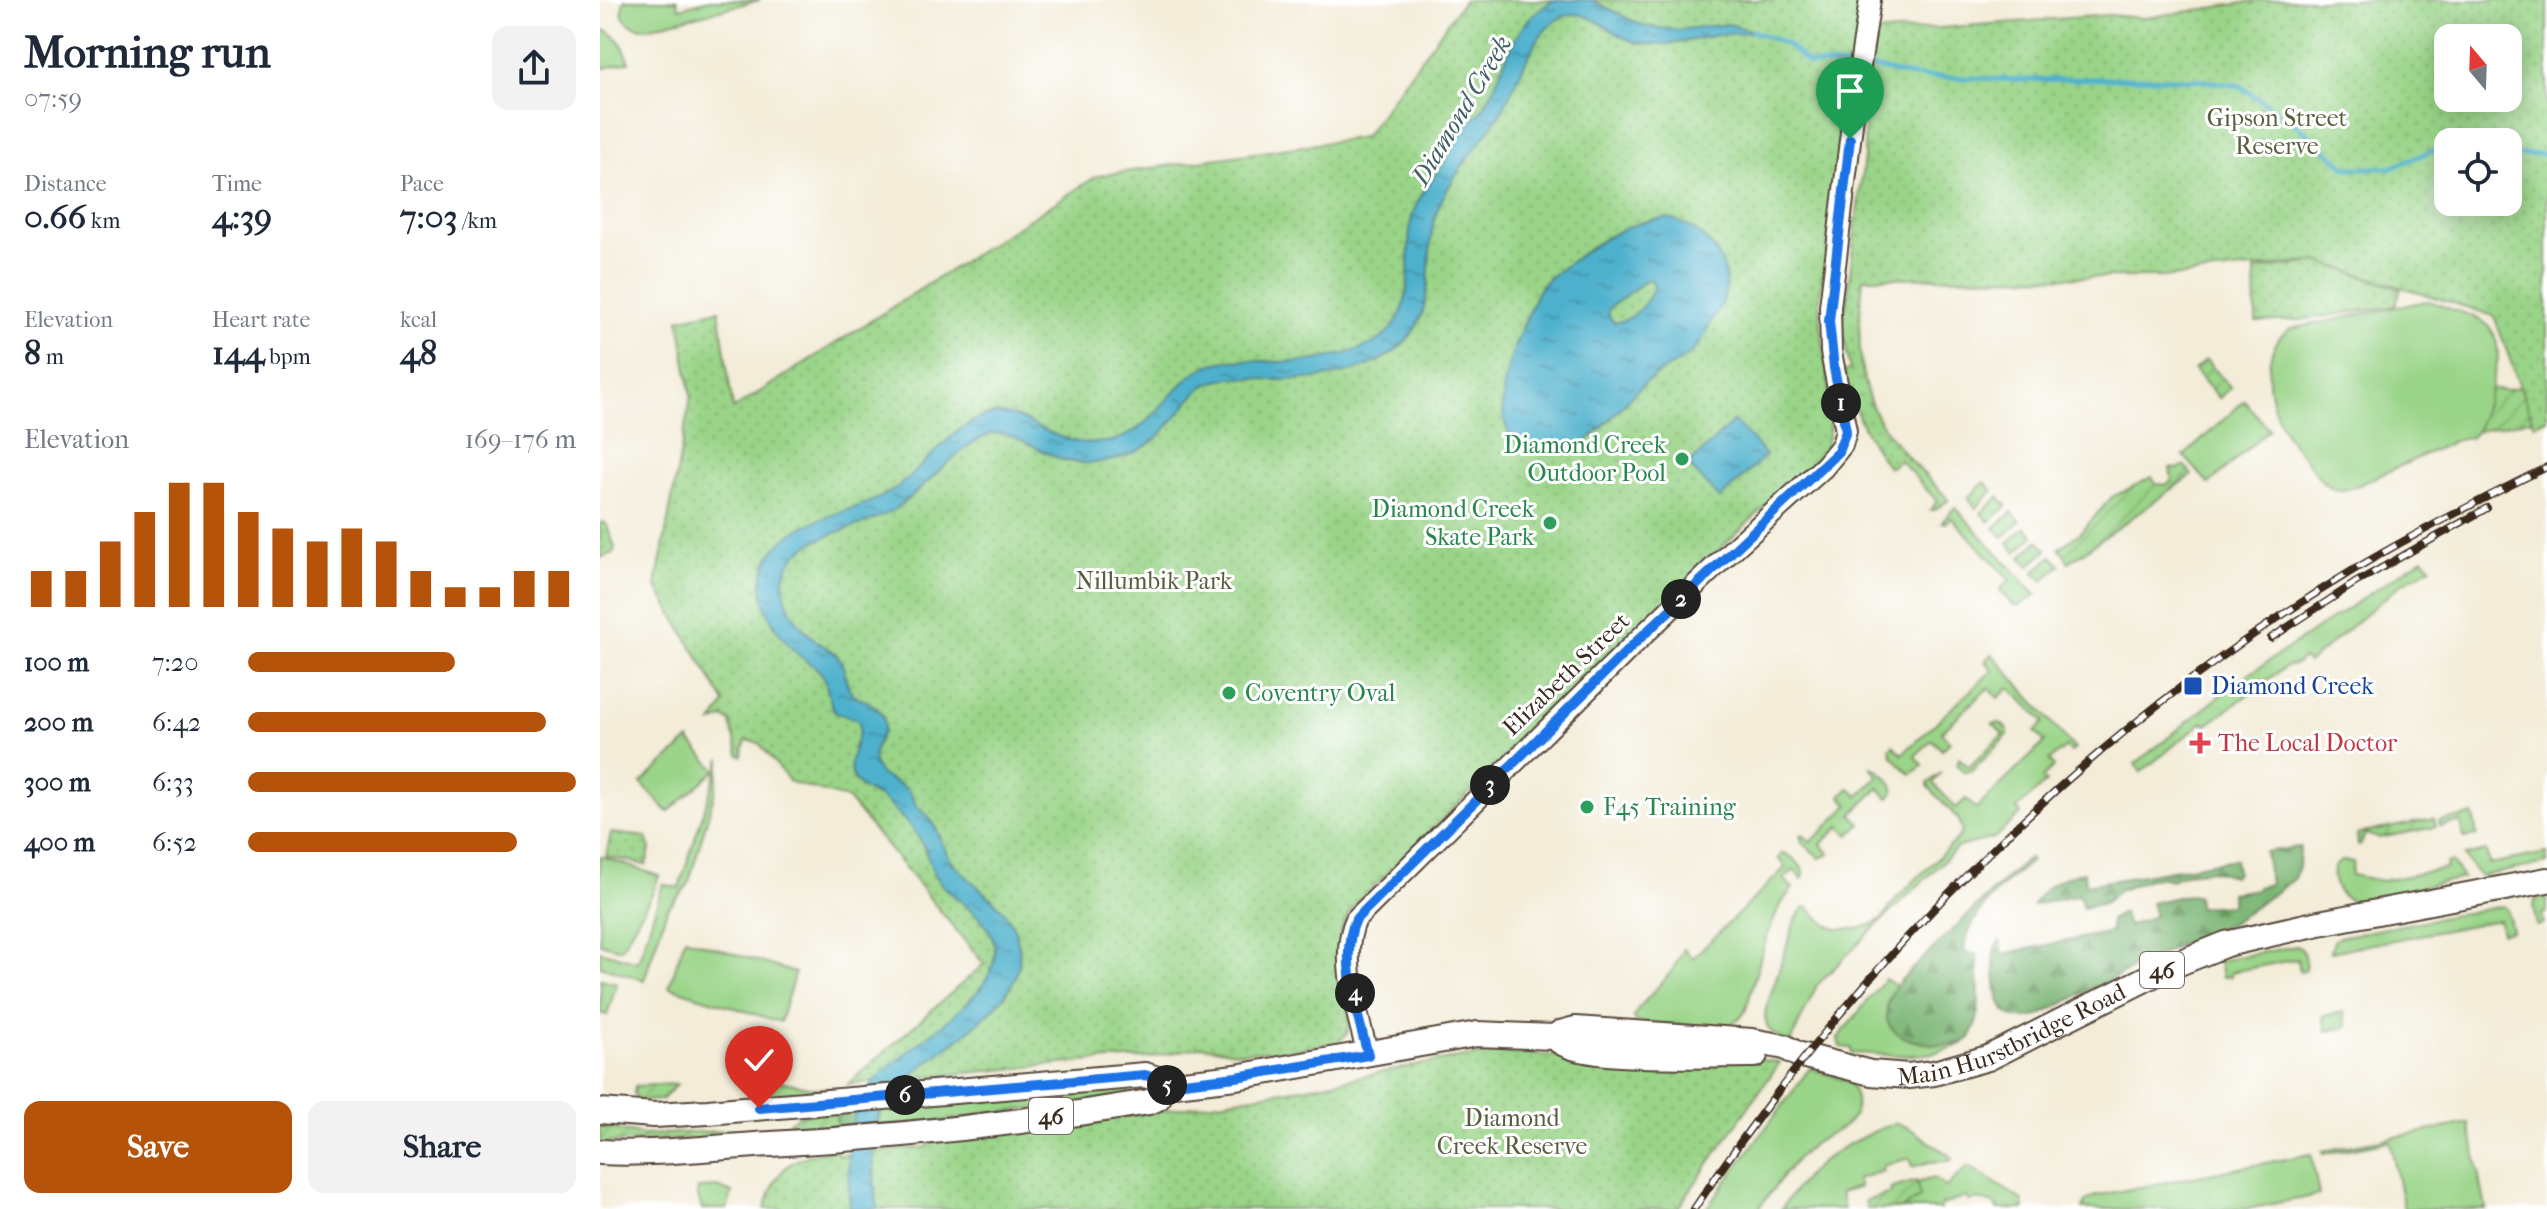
<!DOCTYPE html>
<meta charset="utf-8">
<style>
body{margin:0;font-family:"IM FELL French Canon",serif;background:#f2f2f3;color:#1f2937;height:100vh;display:flex;flex-direction:column;font-size:30px;white-space:nowrap}
*{box-sizing:border-box;margin:0}
p{font-size:26px;color:#747a83}
.icon{flex:none;width:44px;height:44px;fill:none;stroke:currentColor;stroke-width:2;stroke-linecap:round;stroke-linejoin:round}
.map{position:relative;flex:1;overflow:hidden}
.drawer{display:flex;flex-direction:column;background:#fff;width:600px}
.drawer>*{flex:none}
.needle{width:52px;rotate:341deg}
.buttons{position:absolute;left:1834px;top:24px;display:grid;gap:16px}
.buttons a{display:grid;place-items:center;width:88px;height:88px;border-radius:16px;background:#fff;box-shadow:0 4px 20px #0003;font-size:40px}
.pin{position:absolute;display:grid;place-items:center;width:68px;height:68px;color:#fff;margin:-82px -34px;border-radius:50% 50% 50% 0;rotate:-45deg;box-shadow:0 0 8px #0007}
.pin .icon{rotate:45deg}
.km{position:absolute;width:40px;height:40px;margin:-20px;border-radius:50%;background:#222;color:#fff;font-size:22px;line-height:40px;text-align:center}
.round{display:grid;place-items:center;flex:none;width:84px;height:84px;border-radius:16px;background:#f2f2f3}
.overview{display:flex;align-items:center;justify-content:space-between;height:136px;padding:0 24px}
h1{font-size:44px;font-weight:700;line-height:60px}
.stats{display:grid;grid-template-columns:repeat(3,1fr);gap:12px;height:136px;padding:8px 24px}
.stats div{display:grid;align-content:center}
.stats b{font-size:34px;font-weight:700}
.stats small{font-size:22px;font-weight:400}
.stats p{font-size:22px}
.chart{height:224px;padding:16px 24px}
.chart p{display:flex;justify-content:space-between}
.chart svg{width:100%;height:144px;margin-top:8px;stroke:#b45309;stroke-width:6}
.primary-button{display:flex;gap:16px;margin-top:auto;padding:16px 24px}
.primary-button a{flex:1;height:92px;border-radius:16px;background:#b45309;color:#fff;font-size:32px;font-weight:700;line-height:92px;text-align:center}
.primary-button a+a{background:#f2f2f3;color:#1f2937}
ul{padding:0 24px;list-style:none;font-size:26px}
li{display:grid;grid-template-columns:128px 96px 1fr;align-items:center;height:60px}
li i{height:20px;border-radius:10px;background:#b45309}
main{display:flex;flex:1;min-height:0}
.map>svg:first-child{display:block}
.grass{fill:#9ad488;stroke:#6a7f53;stroke-width:2}
.forest{fill:url(#forest-firs);stroke:#5b7049;stroke-width:2}
.park{fill:url(#park-dots);stroke:#6a7f53;stroke-width:2;fill-rule:evenodd}
.garden{fill:url(#garden-furrows);stroke:#6a7f53;stroke-width:2}
.water{fill:url(#water-ripples);stroke:#446e76;stroke-width:2;fill-rule:evenodd}
.lines{fill:none;stroke-linecap:round;stroke-linejoin:round}
.stream{stroke:#4eb1cd;stroke-width:5}
.secondary-casing{stroke:#57473a;stroke-width:24}
.primary-casing{stroke:#57473a;stroke-width:28}
.secondary{stroke:#fff;stroke-width:20}
.primary{stroke:#fff;stroke-width:24}
.rail-casing{stroke:#3b2a1e;stroke-width:8}
.rail{stroke:#fff;stroke-width:5;stroke-dasharray:15;stroke-linecap:butt}
.route-casing{stroke:#fff;stroke-width:16}
.route{stroke:#1a73e8;stroke-width:10}
.leisure-dot{fill:#2e9e5b;stroke:#fff;stroke-width:3}
.transit-dot{fill:#1a4fb4;stroke:#fff;stroke-width:3}
.health-dot{fill:#e0444e;stroke:#fff;stroke-width:3}
.labels{text-anchor:middle;stroke-width:6;stroke-linejoin:round;paint-order:stroke}
.shield{fill:#fff;stroke:#766a62;stroke-width:2}
.shield-label{font-size:22px;font-weight:bold;fill:#3b2a1e}
.park-label{font-size:24px;fill:#585d3e;stroke:#fff}
.leisure-label{font-size:24px;fill:#27864d;stroke:#fff;text-anchor:end}
.street-label{font-size:24px;fill:#3b2a1e;stroke:#fff}
.transit-label{font-size:24px;fill:#164399;stroke:#fff;text-anchor:start}
.health-label{font-size:24px;fill:#be3a42;stroke:#fff;text-anchor:start}
.water-label{font-size:26px;font-style:italic;fill:#436064;stroke:#fff}
</style>
<main>
<section class="drawer">
<div class="overview"><div><h1>Morning run</h1><p>07:59</p></div><a class="round"><svg class="icon" aria-label="share" viewBox="0 0 24 24"><path d="M12 15V3M7 8l5-5 5 5M5 13v7h14v-7"/></svg></a></div>
<div class="stats">
<div><p>Distance</p><b>0.66<small> km</small></b></div>
<div><p>Time</p><b>4:39</b></div>
<div><p>Pace</p><b>7:03<small> /km</small></b></div>
</div>
<div class="stats">
<div><p>Elevation</p><b>8<small> m</small></b></div>
<div><p>Heart rate</p><b>144<small> bpm</small></b></div>
<div><p>kcal</p><b>48</b></div>
</div>
<div class="chart"><p><span>Elevation</span>169–176 m</p>
<svg viewBox="0 0 160 44" preserveAspectRatio="none"><path d="M5 44V33M15 44V33M25 44V24M35 44V15M45 44V6M55 44V6M65 44V15M75 44V20M85 44V24M95 44V20M105 44V24M115 44V33M125 44V38M135 44V38M145 44V33M155 44V33"/></svg>
</div>
<ul>
<li><b>100 m</b>7:20<i style="width:63%"></i></li>
<li><b>200 m</b>6:42<i style="width:91%"></i></li>
<li><b>300 m</b>6:33<i style="width:100%"></i></li>
<li><b>400 m</b>6:52<i style="width:82%"></i></li>
</ul>
<div class="primary-button"><a>Save</a><a>Share</a></div>
</section>
<div class="map">
<svg width="1947" height="1209" viewBox="0 0 1947 1209">
<defs>
<pattern id="forest-firs" width="22" height="20" patternUnits="userSpaceOnUse" patternTransform="scale(2)"><rect width="22" height="20" fill="#7bb674"/><path d="M5 1l3.5 6h-7zM16 11l3.5 6h-7z" fill="#66945f"/></pattern>
<pattern id="park-dots" width="8" height="8" patternUnits="userSpaceOnUse" patternTransform="scale(2)"><rect width="8" height="8" fill="#9ad488"/><path d="M2 2h.1M6 6h.1" fill="none" stroke="#86b675" stroke-width="1.8" stroke-linecap="round"/></pattern>
<pattern id="garden-furrows" width="10" height="10" patternUnits="userSpaceOnUse" patternTransform="scale(2)"><rect width="10" height="10" fill="#9ad488"/><path d="M-1 1l2-2M0 10L10 0M9 11l2-2" fill="none" stroke="#86b675"/></pattern>
<pattern id="water-ripples" width="26" height="14" patternUnits="userSpaceOnUse" patternTransform="scale(2)"><rect width="26" height="14" fill="#4eb1cd"/><path d="M2 4q2-2 4 0t4 0M15 11q2-2 4 0t4 0" fill="none" stroke="#4290a6"/></pattern>
</defs>
<rect width="100%" height="100%" fill="#fff"/>
<filter id="ink" filterUnits="userSpaceOnUse"><feTurbulence type="fractalNoise" baseFrequency=".0125" numOctaves="2"/><feDisplacementMap in="SourceGraphic" scale="16" xChannelSelector="R" yChannelSelector="G"/><feConvolveMatrix kernelMatrix="1 2 1 2 8 2 1 2 1" color-interpolation-filters="sRGB"/></filter>
<filter id="wash" filterUnits="userSpaceOnUse"><feTurbulence type="fractalNoise" baseFrequency=".006" numOctaves="4" result="noise"/><feDisplacementMap in="SourceGraphic" scale="32" xChannelSelector="R" yChannelSelector="G"/><feGaussianBlur stdDeviation="1.8" result="paint"/><feColorMatrix in="noise" values="0 0 0 0 0 0 0 0 0 0 0 0 0 0 0 0 0 1.4 0 .05"/><feComposite in="paint" operator="in"/></filter>
<g filter="url(#wash)">
<rect width="100%" height="100%" fill="#f3ecd8"/>
<path class="grass" d="M25,0H77L79,8L110,0H160L51,27C34,30 15,20 25,0Z
M0,29C17,33 25,46 29,62L0,69Z
M1827,301C1838,303 1847,308 1857,311C1886,320 1898,326 1898,359L1886,408L1877,431L1871,437L1854,441L1759,485C1751,488 1743,492 1734,489C1723,485 1715,472 1708,462C1701,453 1691,443 1685,432C1668,405 1657,349 1690,329Z
M1644,401L1669,429L1609,484L1584,456Z
M1385,482L1393,491L1376,508L1368,498Z
M1399,497L1407,506L1389,522L1381,513Z
M1355,507L1436,595L1419,606L1413,605L1400,590L1410,580L1352,518L1346,523L1342,522Z
M1412,512L1420,521L1403,537L1394,528Z
M1425,527L1434,536L1416,552L1408,543Z
M1438,541L1447,550L1429,566L1421,557Z
M1452,556L1460,565L1443,581L1434,572Z
M1823,558L1831,567L1801,584L1708,663L1703,658L1694,665L1685,667L1607,725L1603,722L1541,772L1535,764L1636,683Z
M1392,654L1475,749L1471,752L1466,747L1449,761L1454,767L1442,778L1446,782L1417,809L1421,814L1394,838L1358,847L1271,931L1217,985L1190,1043C1173,1036 1162,1028 1166,1009L1194,924L1202,909L1207,907L1227,925L1238,929H1258L1271,925L1282,919L1296,899L1358,838L1362,831L1359,820L1328,786V783L1341,773L1333,783L1356,808L1366,799L1376,809L1445,742L1435,731L1444,722L1410,688L1398,698L1388,688L1341,732L1350,742L1342,750L1332,740L1315,756L1323,765L1312,774L1309,773L1292,756L1290,749L1293,745L1302,754L1393,670L1385,661Z
M1400,723L1407,729L1408,735L1372,771L1363,772L1357,765L1359,758L1369,767L1403,734L1393,724Z
M89,740L116,770L68,812L41,783Z
M121,758L115,792L88,885L67,909L44,980L0,966V951L38,962L63,884L79,888Z
M1271,767C1280,770 1294,782 1294,792L1288,798L1279,788L1252,814L1261,824L1249,835L1240,826L1221,844L1230,854L1220,858L1202,842L1200,835L1202,834L1211,842L1249,805L1241,796L1249,788L1258,796L1278,777Z
M1873,815L1877,835L1864,838L1860,822L1840,826L1839,821Z
M1886,851L1889,864L1947,853V863L1882,876L1876,872L1864,856Z
M1183,853C1192,856 1204,866 1204,876L1202,879L1194,870L1184,879L1193,888C1168,915 1157,973 1146,1009C1141,1021 1133,1024 1120,1027L1036,1022L1034,1017L1037,1010L1072,971L1084,949L1093,958L1186,867L1178,858Z
M0,856L59,876L52,894L21,949L0,943Z
M1741,861L1753,862L1751,875L1782,881L1847,868L1846,863L1852,862L1863,878L1752,901C1737,895 1732,883 1734,867Z
M1947,898V912L1942,914L1944,924L1937,926L1933,905L1935,900Z
M1903,906L1907,909L1912,931L1902,933L1899,920L1731,952L1734,941L1739,937Z
M85,938L195,973L180,1022L69,987Z
M1696,946C1705,949 1708,963 1705,970L1700,972L1697,959L1631,972V976L1622,977L1619,962L1622,960Z
M1,979L17,983L7,1015L0,1013Z
M1285,979L1296,986L1288,1001L1352,1045L1365,1042C1330,1061 1290,1054 1252,1053L1251,1048L1240,1047L1238,1038Z
M1210,1068L1249,1082C1256,1093 1260,1106 1252,1118C1244,1131 1222,1136 1211,1146C1190,1163 1175,1187 1158,1209H1106Z
M170,1079L213,1088H233V1090L168,1094Z
M527,1087L529,1095L276,1130L282,1109Z
M1297,1123L1309,1128L1353,1158L1350,1161L1329,1162L1312,1167L1309,1158L1283,1166V1171L1257,1179L1260,1187L1240,1193L1244,1209H1181C1205,1174 1223,1156 1261,1138C1273,1132 1284,1126 1297,1123Z
M1869,1123L1886,1209H1804L1790,1141L1723,1154L1722,1151Z
M1711,1154L1719,1195L1647,1209H1483L1486,1201L1495,1196Z
M1367,1167H1370L1422,1200L1424,1209H1396V1205L1378,1199L1369,1201L1367,1197L1341,1205V1209H1301L1320,1197L1316,1183L1334,1178L1346,1187Z
M118,1187L132,1193L127,1209H102L97,1194L98,1188Z"/>
<path class="forest" d="M1700,847L1699,867L1693,880L1630,924L1583,943L1438,1016C1400,1026 1397,1000 1395,971C1394,959 1391,949 1400,941L1403,954L1511,932L1510,920L1523,913L1528,926L1555,916L1551,903L1581,896L1597,895L1598,907L1631,905V893L1657,889V887L1670,884L1665,852Z
M1428,858L1431,861C1402,886 1368,912 1364,953L1377,954C1377,982 1385,1015 1369,1039C1354,1050 1307,1044 1294,1031C1281,1020 1287,998 1296,986C1307,972 1322,960 1335,947C1366,917 1396,887 1428,858Z
M1635,859L1637,872L1633,876L1611,870L1586,873L1571,880L1560,877L1549,879L1520,890L1504,903L1483,908L1479,895L1433,905C1445,885 1461,876 1484,872L1486,885Z
M256,1111L251,1132L238,1134L236,1113Z"/>
<path class="park" d="M864,0H1263L1220,297C1218,339 1241,419 1223,452L1053,612L754,906C725,942 747,982 750,1022L747,1034L738,1042L692,1050L636,1052L603,1046L548,1058L492,1061L248,1084L384,964L248,799L190,782L159,743L146,740L142,756L139,755L130,721L124,718L112,723L125,703L56,586L91,396L79,319L119,310L133,409L497,176L764,137Z
M1664,0H1947V419L1934,425L1894,316L1718,261L1570,277L1263,278C1258,326 1254,382 1282,425C1299,451 1328,477 1349,500L1334,510H1330L1337,501L1300,460L1291,467H1288C1266,437 1251,407 1244,371L1250,370L1244,337L1238,338L1240,307H1246L1264,157L1265,105L1274,33L1508,15L1544,18ZM1848,38H1908V98H1848ZM1848,142H1908V202H1848Z
M1719,262L1801,289L1795,306L1700,320L1656,322L1655,270Z
M3,522L7,525L15,548L13,553L0,558V523Z
M11,833L46,837L50,849L46,865L6,856Z
M904,1053L1051,1061L1156,1059L1180,1062L1077,1209H165C179,1163 190,1158 236,1149L238,1155L328,1147V1142C453,1127 577,1110 701,1088C769,1077 836,1057 904,1053Z"/>
<path class="garden" d="M1606,360L1631,388L1619,398L1594,370Z
M1920,387L1932,419L1877,431L1891,389L1906,390Z
M1585,466L1592,475L1469,562L1459,548L1480,533L1512,497L1552,477L1557,484L1567,485L1572,480L1570,468L1577,469Z
M1834,819L1836,827L1779,838L1765,834L1761,845L1758,846L1757,834Z
M1744,1012L1747,1027L1726,1031L1723,1016Z
M77,1084L62,1100L39,1101L34,1094L35,1086Z
M235,1110L238,1134L194,1132L189,1129V1122L200,1115Z
M0,1126L44,1135L134,1130L139,1133L138,1137L0,1143Z
M1316,1181L1320,1197L1301,1209H1267L1265,1201L1291,1193L1290,1189Z"/>
<path class="water" d="M954,0H992L1043,26L1076,30L1129,24L1155,32C1141,33 1127,33 1113,36C1086,41 1064,48 1036,42C1011,36 991,7 965,16C937,26 926,64 913,88C908,99 903,110 896,120C876,150 850,177 837,211C825,245 834,285 820,319C799,369 733,379 685,380C667,380 649,377 631,378C622,380 613,381 605,386C596,391 589,401 582,410C564,432 549,450 520,458C503,463 485,465 468,461C443,456 410,426 388,435C359,446 322,491 294,510C265,528 205,534 189,564C174,592 194,622 215,640C224,647 236,651 241,661C246,670 245,684 251,692C260,703 274,699 282,715C293,735 262,748 278,771C285,782 302,781 310,793C311,794 315,803 316,805C320,810 326,813 330,819C340,831 342,848 351,860C376,892 413,903 419,947C429,1016 310,1056 281,1110C270,1132 273,1185 278,1209H250C248,1178 246,1129 260,1101C285,1050 412,1001 393,939C385,914 356,902 340,882C329,869 328,852 319,838C314,829 290,805 282,799C275,795 267,792 261,787C234,764 270,731 257,720C253,717 241,715 235,712C227,698 229,689 223,676C218,666 207,663 200,656C157,617 143,563 199,529C229,512 264,509 293,490C323,470 358,418 394,414C413,412 426,421 442,429C466,441 489,447 515,440C561,427 574,370 621,362C642,358 664,362 685,362C709,363 764,353 783,337C820,306 803,257 812,217C818,195 836,175 848,156C854,148 858,138 865,129C871,120 880,114 885,105C901,78 910,36 933,15C939,9 947,5 954,0Z
M1067,218C1101,226 1134,259 1124,298C1122,307 1114,315 1110,324C1106,331 1103,340 1098,346C1085,362 1060,370 1044,384C1013,410 985,464 936,452C878,438 910,354 926,319C931,309 934,296 941,286C948,277 960,270 969,263C1000,240 1028,221 1067,218ZM1048,279L1052,281L1054,286C1049,302 1031,324 1013,322L1008,313L1010,307Z
M1134,421L1166,455L1120,499L1088,465Z"/>
<g class="lines">
<path class="stream" d="M1152,31L1186,44L1209,64L1256,66
M1266,66L1311,76L1423,80L1548,78L1600,80L1640,86L1701,128L1746,168H1790L1832,151L1848,152
M1908,155L1947,154"/>
</g>
</g>
<g filter="url(#ink)">
<g class="lines">
<defs>
<path id="secondary" d="M768,1055C758,1015 738,957 756,919L1036,642L1131,551L1224,467L1242,445L1246,431L1231,352L1230,307L1255,99L1270,0"/>
<g id="primary">
<path d="M955,1037C973,1063 1121,1054 1155,1055"/>
<path id="s1" d="M0,1111L54,1115L108,1112L545,1075L561,1080L566,1085L636,1077L877,1034L955,1037L960,1033L975,1029L1152,1041L1185,1047L1197,1054L1271,1073L1308,1076L1334,1073L1388,1058L1569,967L1626,944L1719,923L1947,880"/>
<path d="M0,1152C57,1155 114,1147 171,1144C298,1137 424,1123 549,1102L558,1098L566,1085"/>
</g>
</defs>
<use href="#secondary" class="secondary-casing"/>
<use href="#primary" class="primary-casing"/>
<use href="#secondary" class="secondary"/>
<use href="#primary" class="primary"/>
<defs>
<path id="rail" d="M1671,638L1755,583L1887,508
M1094,1209C1265,953 1489,729 1755,569C1817,532 1882,499 1947,467"/>
</defs>
<use href="#rail" class="rail-casing"/>
<use href="#rail" class="rail"/>
</g>
</g>
<g class="lines" filter="url(#ink)">
<defs>
<path id="route" d="M159,1108L545,1075L561,1080L566,1085L636,1077L768,1055C758,1015 738,957 756,919L1036,642L1238,452L1246,431L1234,368L1229,321L1250,139"/>
</defs>
<use href="#route" class="route-casing"/>
<use href="#route" class="route"/>
</g>
<g class="leisure-dot">
<circle cx="1082" cy="459" r="8"/>
<circle cx="950" cy="523" r="8"/>
<circle cx="629" cy="693" r="8"/>
<circle cx="987" cy="807" r="8"/>
</g>
<rect class="transit-dot" x="1583" y="676" width="20" height="20" rx="4"/>
<path class="health-dot" d="M1596 731h8v8h8v8h-8v8h-8v-8h-8v-8h8z"/>
<g class="labels">
<g class="shield">
<rect x="1540" y="952" width="44" height="36" rx="6"/>
<rect x="429" y="1098" width="44" height="36" rx="6"/>
</g>
<g class="shield-label">
<text x="1562" y="978">46</text>
<text x="451" y="1124">46</text>
</g>
<g class="park-label">
<text x="1677" y="126">Gipson Street<tspan x="1677" dy="28">Reserve</tspan></text>
<text x="554" y="589">Nillumbik Park</text>
<text x="912" y="1126">Diamond<tspan x="912" dy="28">Creek Reserve</tspan></text>
</g>
<g class="leisure-label">
<text x="1066" y="453">Diamond Creek<tspan x="1066" dy="28">Outdoor Pool</tspan></text>
<text x="934" y="517">Diamond Creek<tspan x="934" dy="28">Skate Park</tspan></text>
<text x="645" y="701" text-anchor="start">Coventry Oval</text>
<text x="1003" y="815" text-anchor="start">F45 Training</text>
</g>
<g class="street-label">
<text transform="translate(966 674) rotate(-44)" y="8">Elizabeth Street</text>
<text dy="8" stroke="none"><textPath href="#s1" startOffset="1436">Main Hurstbridge Road</textPath></text>
</g>
<g class="transit-label">
<text x="1611" y="694">Diamond Creek</text>
</g>
<g class="health-label">
<text x="1618" y="751">The Local Doctor</text>
</g>
<g class="water-label">
<text transform="translate(861 110) rotate(-59)" y="9">Diamond Creek</text>
</g>
</g>
</svg>
<div class="buttons">
<a><svg class="needle" viewBox="-14 -14 28 28"><path d="M0-13l5 13h-10z" fill="#e53935"/><path d="M0 13l5-13h-10z" fill="#747a83"/></svg></a>
<a><svg class="icon" aria-label="locate" viewBox="0 0 24 24"><circle cx="12" cy="12" r="6"/><path d="M12 2v4M12 18v4M2 12h4M18 12h4"/></svg></a>
</div>
<div class="pin" style="left:1250px;top:139px;background:#1e9e55"><svg class="icon" aria-label="arrive" viewBox="0 0 24 24"><path d="M6 21V4h12l-3 4 3 4H6"/></svg></div>
<div class="pin" style="left:159px;top:1108px;background:#d93025"><svg class="icon" aria-label="check" viewBox="0 0 24 24"><path d="M5 12l5 5 9-10"/></svg></div>
<b class="km" style="left:1241px;top:403px">1</b>
<b class="km" style="left:1081px;top:599px">2</b>
<b class="km" style="left:890px;top:785px">3</b>
<b class="km" style="left:755px;top:993px">4</b>
<b class="km" style="left:567px;top:1085px">5</b>
<b class="km" style="left:305px;top:1095px">6</b>
</div>
</main>
